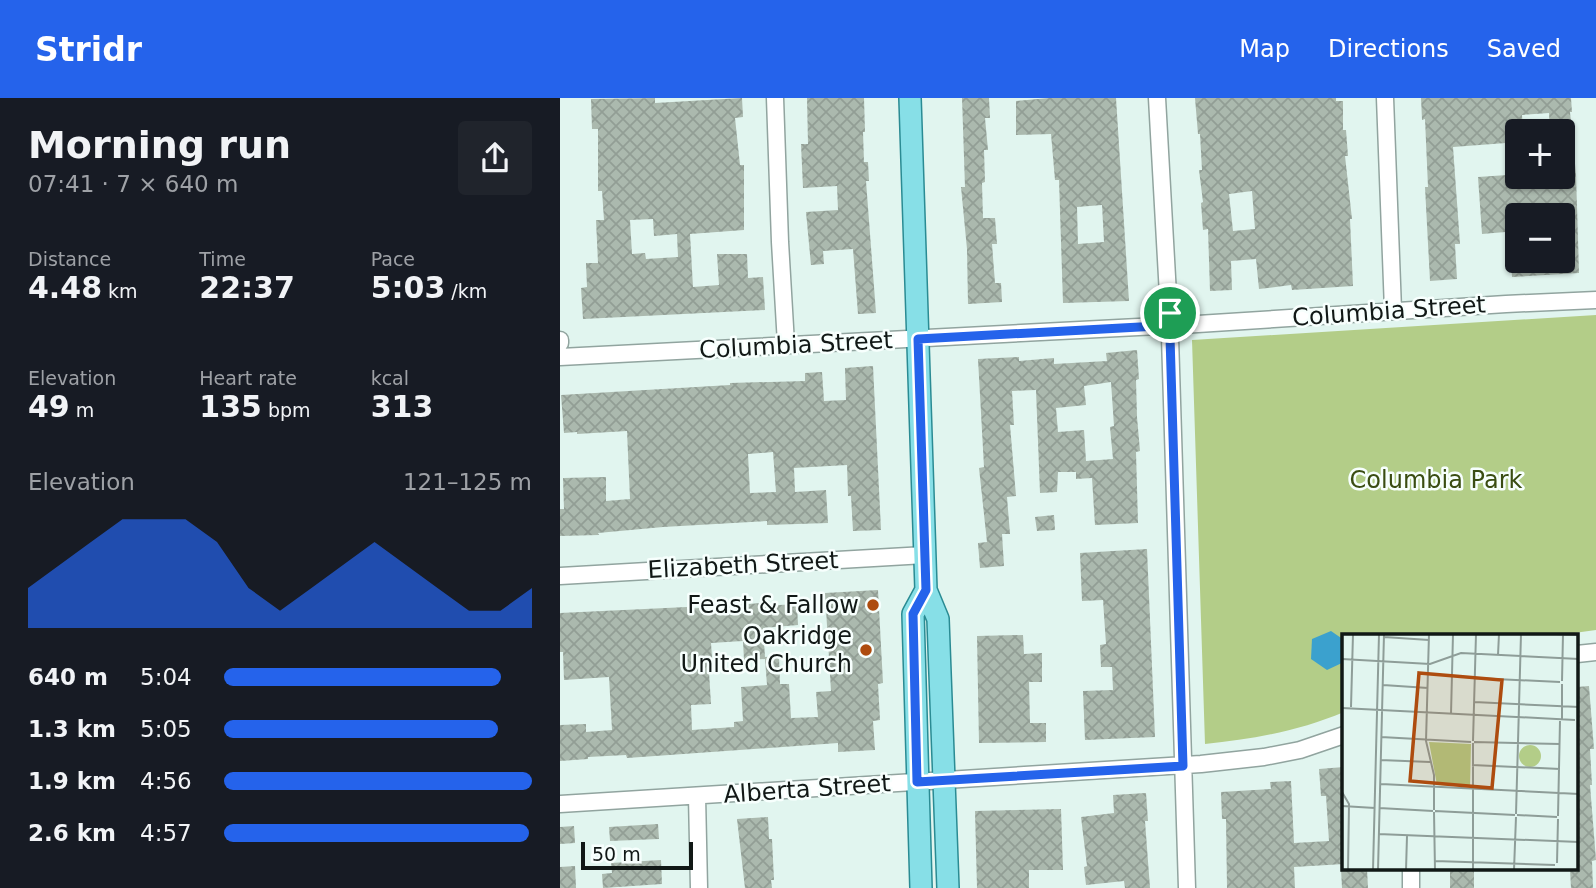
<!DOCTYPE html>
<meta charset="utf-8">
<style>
body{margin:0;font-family:"DejaVu Sans",sans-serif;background:#20242c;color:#f1f3f6;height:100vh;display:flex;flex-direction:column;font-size:26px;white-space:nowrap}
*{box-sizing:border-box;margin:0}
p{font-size:23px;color:#9ea1a6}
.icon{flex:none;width:38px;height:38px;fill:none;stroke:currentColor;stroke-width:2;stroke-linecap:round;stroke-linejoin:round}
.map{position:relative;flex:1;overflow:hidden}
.details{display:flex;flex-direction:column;background:#171b24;width:560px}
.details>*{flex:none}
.buttons{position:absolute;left:945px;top:21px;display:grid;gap:14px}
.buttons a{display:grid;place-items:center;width:70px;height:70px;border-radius:7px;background:#171b24;box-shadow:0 2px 5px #0004;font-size:35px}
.scale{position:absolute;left:21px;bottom:18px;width:112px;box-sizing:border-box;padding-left:7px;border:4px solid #111816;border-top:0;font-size:19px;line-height:24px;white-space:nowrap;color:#111816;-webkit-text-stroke:5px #f7fffd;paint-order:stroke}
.pin{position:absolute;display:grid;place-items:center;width:60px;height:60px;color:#fff;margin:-30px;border:4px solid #fff;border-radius:50%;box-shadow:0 2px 7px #0007}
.round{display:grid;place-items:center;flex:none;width:74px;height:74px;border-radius:7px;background:#20242c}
.headline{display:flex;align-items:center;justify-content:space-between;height:119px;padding:0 28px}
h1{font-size:38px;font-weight:800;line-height:52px}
.stats{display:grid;grid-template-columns:repeat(3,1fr);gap:10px;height:119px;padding:7px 28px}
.stats div{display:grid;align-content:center}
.stats b{font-size:30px;font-weight:800}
.stats small{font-size:19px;font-weight:400}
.stats p{font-size:19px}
.chart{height:196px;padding:14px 28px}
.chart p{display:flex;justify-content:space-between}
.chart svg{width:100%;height:126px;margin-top:7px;fill:#2563eb;opacity:.7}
ul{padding:0 28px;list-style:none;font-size:23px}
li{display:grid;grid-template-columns:112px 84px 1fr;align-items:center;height:52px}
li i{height:18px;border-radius:9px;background:#2563eb}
header{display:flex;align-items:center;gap:42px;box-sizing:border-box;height:98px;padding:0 35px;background:#2563eb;color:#fff}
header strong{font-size:33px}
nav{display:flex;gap:38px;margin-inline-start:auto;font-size:24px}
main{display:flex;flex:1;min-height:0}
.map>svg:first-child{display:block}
.green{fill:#b3cd88}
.water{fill:#3ba1ce}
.building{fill:url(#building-cross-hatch);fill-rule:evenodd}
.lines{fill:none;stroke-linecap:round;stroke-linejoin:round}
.minor-casing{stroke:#91a49f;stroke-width:19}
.major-casing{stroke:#2a8b93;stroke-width:24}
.minor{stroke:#fff;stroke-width:16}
.major{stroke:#87dfe7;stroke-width:21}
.route-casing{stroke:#fff;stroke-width:14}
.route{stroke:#2563eb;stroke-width:9}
.poi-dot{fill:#ae4c0f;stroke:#f7fffd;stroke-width:2.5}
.labels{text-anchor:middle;stroke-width:5;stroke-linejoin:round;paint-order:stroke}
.street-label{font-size:24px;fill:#111816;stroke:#f7fffd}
.park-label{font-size:24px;fill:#3a4d12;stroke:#f7fffd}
.poi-label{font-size:24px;fill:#111816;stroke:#f7fffd;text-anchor:end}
.inset-road{fill:none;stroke:#8e9d98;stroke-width:2}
.view{fill:#ae4c0f;fill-opacity:0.15;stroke:#ae4c0f;stroke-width:3.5}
.inset-edge{fill:none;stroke:#111816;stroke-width:3.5}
</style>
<header>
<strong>Stridr</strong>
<nav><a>Map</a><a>Directions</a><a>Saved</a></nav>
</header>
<main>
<section class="details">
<div class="headline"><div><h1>Morning run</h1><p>07:41 · 7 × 640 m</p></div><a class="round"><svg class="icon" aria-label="share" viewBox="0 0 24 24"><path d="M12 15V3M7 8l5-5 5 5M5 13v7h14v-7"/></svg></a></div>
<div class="stats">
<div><p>Distance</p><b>4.48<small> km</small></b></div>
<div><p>Time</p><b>22:37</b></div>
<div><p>Pace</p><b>5:03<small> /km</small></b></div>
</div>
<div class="stats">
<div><p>Elevation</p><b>49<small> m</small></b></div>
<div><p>Heart rate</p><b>135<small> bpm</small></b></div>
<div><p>kcal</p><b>313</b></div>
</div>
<div class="chart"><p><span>Elevation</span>121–125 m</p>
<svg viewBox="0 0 160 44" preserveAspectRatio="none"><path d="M0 44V30L10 22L20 14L30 6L40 6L50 6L60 14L70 30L80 38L90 30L100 22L110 14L120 22L130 30L140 38L150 38L160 30V44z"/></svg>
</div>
<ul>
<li><b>640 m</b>5:04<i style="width:90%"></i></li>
<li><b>1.3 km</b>5:05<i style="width:89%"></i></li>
<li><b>1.9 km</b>4:56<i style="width:100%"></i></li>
<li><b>2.6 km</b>4:57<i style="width:99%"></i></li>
</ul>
</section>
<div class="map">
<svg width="1036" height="790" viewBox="0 0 1036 790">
<defs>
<pattern id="building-cross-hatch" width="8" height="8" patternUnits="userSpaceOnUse" patternTransform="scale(1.75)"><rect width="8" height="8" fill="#abb9ae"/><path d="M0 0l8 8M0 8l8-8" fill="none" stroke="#929e95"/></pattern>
</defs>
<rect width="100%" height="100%" fill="#e1f5ef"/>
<path class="green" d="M1036,217V532L992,538H784V614C739,633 693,641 645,646L632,242Z"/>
<path class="water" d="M771,533L784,542V564L767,572L751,561L752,541Z"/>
<path class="building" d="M95,0V5L182,0L183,19L175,20L180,67H184V132L130,136L133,189L159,187L157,156H187L188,180L203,179L205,212L23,221L21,190L27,189L26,165H38L36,122H44L42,93H38V31H32L31,1ZM93,121L94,138L117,136L118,159L86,161L85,155L72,156L70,122Z
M247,0H304L305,34H303L304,64H308L309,83H306L316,215L298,216L293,151L263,153L264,166L251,167L246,114L278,112L277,88L243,90L241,46H248Z
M402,0H429L430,20H425L428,52H424L425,84L422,85L423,120H435L437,146H432L435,185H441L442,204L408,206L407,151L401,89H405Z
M489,0H556L569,203L503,205L499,82H495L491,36L456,37V3ZM542,107L544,144L518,146L517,109Z
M635,0H776V3H783V32H786L788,58H785L792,121H790L793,188L732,192L731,187L699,191L696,161L671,163L672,192L650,193L648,131L643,132L641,105L643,104L639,72H642L640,36H638ZM692,93L695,131L673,133L669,96Z
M861,0H1011L1012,14H1010L1016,76L1019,175L952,179L951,163H1003V117H986L985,114L957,115V133L922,136L918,79L947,77L946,45L893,49L900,146H895L897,181L870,183L865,89H868L865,21L862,22ZM989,15L990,33H1003V79H987L988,84L984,86L957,88V33H963L962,17Z
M577,252L579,281L576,282L577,319L580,353L576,354L578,425L535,427L532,380L516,381V374H498L497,394L480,395L476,292L452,293L454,327H450L456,398L447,399L450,436H442L444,468L420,470L418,445L427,444L419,370L424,369L418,261L459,259V263L494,260V266L547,263L546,255ZM551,284L554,328L550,329L553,361L526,363L524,332L498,334L496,310L526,307L524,288Z
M313,268L321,432L293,433L291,398H288L287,367L234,370L235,394L266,392L268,425L207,427V423L103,429L38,435L39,437L0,438V411H4L3,380L46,379V403L70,401L67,333L17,336V334L4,335L1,297L170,287V285L245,283V275L262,274L264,303L286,302L285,270ZM213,354L216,394L190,395L188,356Z
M494,417L495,432L477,433L475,419Z
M587,451L595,639L525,642L523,593L553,592L552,569H541L540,547L546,546L543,502L522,503L520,455Z
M318,492L323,585L318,586L320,622L313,623L315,652L278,654V645L67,660L66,657L28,659V661L0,663V627L26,626V634L52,632L49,579L4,582L3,554H0V515L127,509V511L201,505L202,508L237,506L238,527L203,530L205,559L219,558L220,586H229L231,620L258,619L256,594L271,593L265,495ZM183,543L184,562L205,561L207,587L181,589L183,623L174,624V629L132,632L131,607L151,606L149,574H153L151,545Z
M463,537L464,556L482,555V584H469L470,625H486V644L419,645L417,538Z
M1029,588L1034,651H1030L1032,687H1030L1036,762L1032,763L1033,790H1011L1010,771H1017V589Z
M784,669V766L734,769L735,790H667L666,721H662L661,694L711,691L710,684L731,683L734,745L769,743L766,698H761L759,671Z
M586,695L588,723H585L590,790H565L564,783L526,787L524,769L527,768L521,719L554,715L553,697Z
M501,711L503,772H469V790H417L415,713Z
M208,719L209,741H212L214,782H211L212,790H185L177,721Z
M98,726L99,741L50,743L49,729Z
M14,728L15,745L0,746V729Z
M101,762L102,786L43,790L42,776L52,775L51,765Z
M15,768L16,790H0V769Z
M781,771H807L808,790H782Z
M914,772V790H890V773Z"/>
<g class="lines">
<defs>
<path id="minor" d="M215,0L220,144L226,246
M597,0L609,215
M825,0L833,212
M622,227L946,206L1036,202
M610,239L627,790
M0,242V245
M0,259L598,228
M0,478L365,457
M1017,556L1036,554
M137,698L139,790
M0,706L641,666L704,659L740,652L784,637
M851,771V790"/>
<path id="major" d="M350,0L366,492L378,521L388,790
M361,790L353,516L366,492"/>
</defs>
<use href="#minor" class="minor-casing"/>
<use href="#major" class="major-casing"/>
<use href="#minor" class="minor"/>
<use href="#major" class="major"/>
</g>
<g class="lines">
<defs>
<path id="route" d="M610,215L617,217L622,227L620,234L610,239L623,668L357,684L353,516L366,492L358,241L598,228L602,218Z"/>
</defs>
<use href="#route" class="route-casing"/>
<use href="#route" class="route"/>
</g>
<g class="poi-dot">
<circle cx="313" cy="507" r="7"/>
<circle cx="306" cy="552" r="7"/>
</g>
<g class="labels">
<g class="street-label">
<text transform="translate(829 213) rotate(-4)" y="8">Columbia Street</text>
<text transform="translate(236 247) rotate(-3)" y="8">Columbia Street</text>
<text transform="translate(183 467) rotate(-3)" y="8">Elizabeth Street</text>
<text transform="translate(247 691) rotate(-4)" y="8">Alberta Street</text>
</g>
<g class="park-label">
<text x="876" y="390">Columbia Park</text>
</g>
<g class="poi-label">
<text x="299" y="515">Feast &amp; Fallow</text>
<text x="292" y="546">Oakridge<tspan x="292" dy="28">United Church</tspan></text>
</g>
</g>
<g transform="translate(782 536)">
<rect width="236" height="236" fill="#e1f5ef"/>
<path d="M87,108L129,110L128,153L95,151ZM177 122a11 11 0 1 1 22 0a11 11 0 1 1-22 0Z" fill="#b3cd88"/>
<path class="inset-road" d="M87,0L84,107L92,141V176M214,0L237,1M42,3L87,6M156,21L157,0M0,25L88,30L119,19L237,25M133,44L218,48M220,47L221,0M41,51L86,54M132,68L237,73M9,73L11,0M0,74L233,86M109,80L111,0M220,85V50M39,103L129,108M131,107L134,0M132,108L218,110M131,109V236M38,126L88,128M130,131L218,135M39,150L237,160M0,158L7,170L6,236M0,172L33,174M37,174L91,177M93,177L173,181M92,178L93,236M174,180L179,0M175,181L215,183M216,182L218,87M36,200L237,208M93,227L213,231M215,229L216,185M31,236L37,0M36,236L42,0M64,236L65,202M172,236L174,183"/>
<path class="view" d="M77,39L160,46L150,154L68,147Z"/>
<rect width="236" height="236" class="inset-edge"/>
</g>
</svg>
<div class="buttons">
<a>+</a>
<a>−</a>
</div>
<div class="scale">50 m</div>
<div class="pin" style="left:610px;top:215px;background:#1e9e55"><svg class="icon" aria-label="arrive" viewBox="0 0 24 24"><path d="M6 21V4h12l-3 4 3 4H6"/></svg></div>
</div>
</main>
